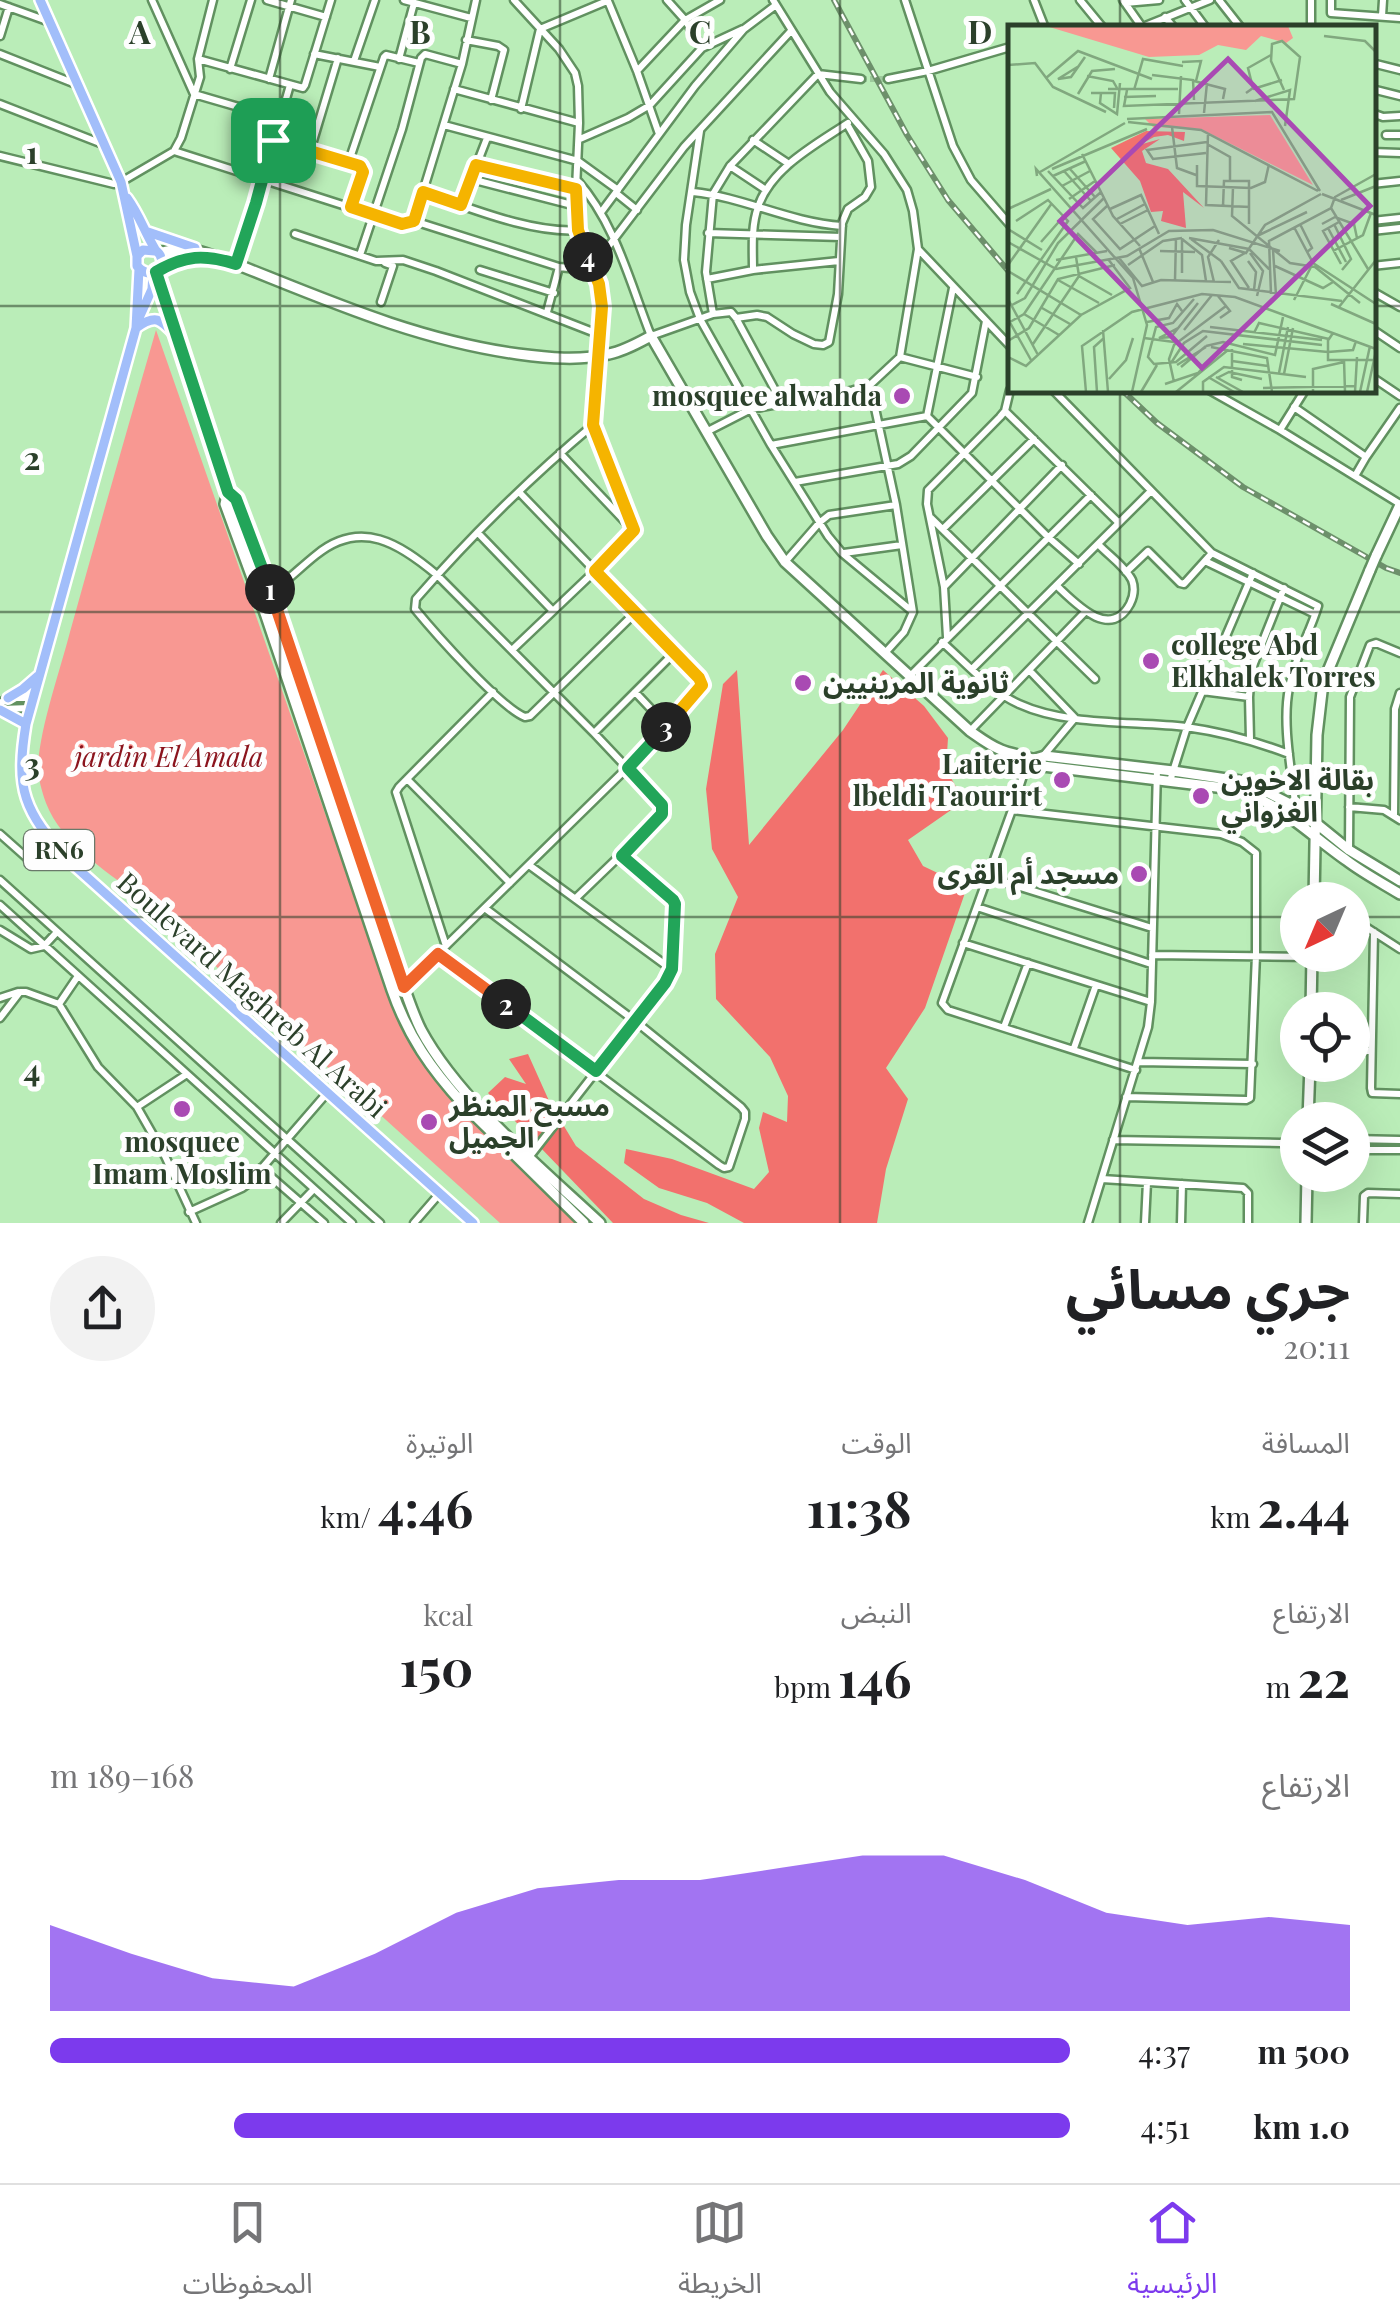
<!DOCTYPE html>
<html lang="ar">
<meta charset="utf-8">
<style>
body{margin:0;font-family:"Playfair Display","Noto Sans Arabic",serif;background:#f2f2f2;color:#202124;direction:rtl;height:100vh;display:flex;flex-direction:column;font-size:38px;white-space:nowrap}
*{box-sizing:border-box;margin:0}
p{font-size:32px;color:#757577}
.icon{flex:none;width:55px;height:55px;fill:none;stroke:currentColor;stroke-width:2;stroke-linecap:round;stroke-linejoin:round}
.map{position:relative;height:1223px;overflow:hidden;direction:ltr}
.sheet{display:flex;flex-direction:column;background:#fff;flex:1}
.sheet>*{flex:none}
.needle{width:65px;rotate:224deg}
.buttons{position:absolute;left:1280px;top:882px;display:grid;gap:20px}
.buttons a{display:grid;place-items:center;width:90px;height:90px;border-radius:50%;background:#fff;box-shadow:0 10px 40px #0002;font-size:50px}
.pin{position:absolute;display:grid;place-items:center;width:85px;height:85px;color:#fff;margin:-42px;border-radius:20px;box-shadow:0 5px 15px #0006}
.km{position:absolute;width:50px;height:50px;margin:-25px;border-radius:50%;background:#222;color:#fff;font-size:28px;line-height:50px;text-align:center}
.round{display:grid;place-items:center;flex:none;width:105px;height:105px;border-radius:52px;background:#f2f2f2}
.headline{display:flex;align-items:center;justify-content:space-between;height:170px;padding:0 50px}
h1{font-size:55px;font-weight:700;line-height:75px}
.metrics{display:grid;grid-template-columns:repeat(3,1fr);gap:15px;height:170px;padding:10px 50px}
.metrics div{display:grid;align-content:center}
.metrics b{font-size:50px;font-weight:700}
.metrics small{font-size:28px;font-weight:400}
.metrics p{font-size:28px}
.chart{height:280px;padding:20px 50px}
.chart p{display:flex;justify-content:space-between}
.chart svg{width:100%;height:180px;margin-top:10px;fill:#7c3aed;opacity:.7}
ul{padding:0 50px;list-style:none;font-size:32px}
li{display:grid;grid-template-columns:160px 120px 1fr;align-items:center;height:75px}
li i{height:25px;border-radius:12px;background:#7c3aed}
.tab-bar{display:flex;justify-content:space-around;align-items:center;height:140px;border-top:2px solid #e0e0e0;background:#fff;font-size:28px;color:#757577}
.tab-bar a{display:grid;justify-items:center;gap:5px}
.tab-bar .active{color:#7c3aed}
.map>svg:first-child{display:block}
.green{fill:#f89892}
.forest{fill:#f2716d}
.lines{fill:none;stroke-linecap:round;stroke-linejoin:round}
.street-tunnel{stroke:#9dca9c;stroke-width:6;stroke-dasharray:6 3;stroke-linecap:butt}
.street-casing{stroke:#619160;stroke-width:11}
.secondary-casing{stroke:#619160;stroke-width:14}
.primary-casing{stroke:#fff;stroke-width:14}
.street{stroke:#fff;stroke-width:6}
.secondary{stroke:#fff;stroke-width:9}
.primary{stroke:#a2befa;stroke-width:9}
.rail-casing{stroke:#6d906b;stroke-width:6}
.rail{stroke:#fefefe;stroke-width:2.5;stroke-dasharray:8;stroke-linecap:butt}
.secondary-bridge-casing{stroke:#619160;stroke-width:14;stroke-linecap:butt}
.secondary-bridge{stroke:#fff;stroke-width:9}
.split-1-casing{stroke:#fff;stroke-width:20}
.split-2-casing{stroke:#fff;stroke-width:20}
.split-3-casing{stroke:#fff;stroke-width:20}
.split-4-casing{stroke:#fff;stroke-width:20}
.split-5-casing{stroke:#fff;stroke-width:20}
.split-1{stroke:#22a559;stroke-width:12}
.split-2{stroke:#f0652b;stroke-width:12}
.split-3{stroke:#22a559;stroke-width:12}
.split-4{stroke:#f5b400;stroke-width:12}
.split-5{stroke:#f5b400;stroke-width:12}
.grid{fill:none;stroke:#2b402a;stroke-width:2.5;stroke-opacity:0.55}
.poi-dot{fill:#a94ab3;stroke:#fefefe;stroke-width:4}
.labels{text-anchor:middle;stroke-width:10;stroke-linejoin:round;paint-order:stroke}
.shield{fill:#fefefe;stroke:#6a796a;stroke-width:2.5}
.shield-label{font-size:25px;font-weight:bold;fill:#2b402a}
.poi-label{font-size:28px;font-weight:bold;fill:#2b402a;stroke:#fefefe;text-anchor:start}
.park-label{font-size:28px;font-style:italic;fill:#8b141d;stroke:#fefefe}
.street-label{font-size:28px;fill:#2b402a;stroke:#fefefe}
.inset-road{fill:none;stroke:#81a87f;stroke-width:2.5}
.view{fill:#a94ab3;fill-opacity:0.15;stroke:#a94ab3;stroke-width:5}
.inset-edge{fill:none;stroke:#2b402a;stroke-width:5}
.grid-label{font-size:32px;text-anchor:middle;font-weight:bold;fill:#2b402a;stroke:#fefefe;stroke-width:10;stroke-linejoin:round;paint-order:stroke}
</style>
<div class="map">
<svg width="1400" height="1223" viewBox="0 0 1400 1223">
<rect width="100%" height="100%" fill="#baedb8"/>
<path class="green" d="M156,330L327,819L406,1034L444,1086L582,1223H500L137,895C104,869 62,844 46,803C42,792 38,778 38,766C40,727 60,671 70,632C98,531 127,430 156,330Z"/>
<path class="forest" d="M737,670L749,845L843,730L883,670L924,706L948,738L946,769L964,801L908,840L923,866L967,887L925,1008L886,1068L908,1099L886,1169L877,1223H744L707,1203L659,1188L624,1163L626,1149L672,1159L754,1189L769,1172L759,1128L763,1112L787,1122L788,1096L770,1057L716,999L715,954L738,897L712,849L706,789L723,684Z
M528,1054L550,1103L576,1146L644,1199L681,1215L709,1223H613L488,1093L505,1077L526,1084L509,1059Z"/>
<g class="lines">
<path class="street-tunnel" d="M861,79H888"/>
<defs>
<path id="street" d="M152,0L194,94L280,119
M267,0L326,17
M404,0L471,18
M667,0L685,20L702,48
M905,0L953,146L971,180L1010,225
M1034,0L1045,28
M1080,0L1103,28
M1123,0L1142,27
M1185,0L1206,28
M1219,0L1241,28
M1331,0V13L1400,18
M608,1L637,71L659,134
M1125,3L1159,0
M0,4L50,22
M1382,16L1383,0
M1165,17L1174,28
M1140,28L1210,0
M1311,28V0
M0,36L9,7
M466,40L498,46L504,50L491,100
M0,54L78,85
M314,54L380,67
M198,59L303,88L305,85L331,0
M399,59L414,3
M354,61L375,0
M1372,63L1400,70
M230,69L251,0
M637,71L685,20L720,0
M269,79L291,0
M888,79L928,71L1010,47
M454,89L579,123
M1372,89L1400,96
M0,104L105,145
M521,109L540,29L607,1
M1372,113L1383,117L1400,116
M444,125L578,161L618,190
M700,131L686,225L684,260L690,292L700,319L771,445L828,536L842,553L913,612
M1386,135H1400
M580,139L628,118L650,105L702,48L743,29
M753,140L789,164
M273,141L360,166L363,172L351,207
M174,151L181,138L200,77L198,59L213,0
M310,151L338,58
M1372,152L1400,153
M0,156L114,184L121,182L174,151L402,224L414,221L559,267L578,269L592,268L684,147L791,31
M349,161L384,57L386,55L419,63
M476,165L576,189
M730,166L766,190
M471,179L576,206
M577,180C616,224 630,283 651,336L713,314L731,312L736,318L782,403
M1372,184L1400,181
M423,192C468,207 532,234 579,230
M693,192C744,197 788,222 842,226
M616,193L637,210
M461,205L487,138
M602,211L695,86L744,29L776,5
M414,221L462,64L476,0
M1372,221L1400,218
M1372,231L1400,228
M708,233L841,237
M295,234L376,261L403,260L436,271L598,334
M918,249L1010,346
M360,255L402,129L421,58L425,54L462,64
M236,264L256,203L290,85
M1372,266L1400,263
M480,270L554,293
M753,270C753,249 751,227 758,207C771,168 815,145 848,123
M707,279L753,270L839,261
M1372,291L1400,307
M381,302L393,266L385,263
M547,312L559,267
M713,314L706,272L713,194L730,166L818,74L861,79
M736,318L757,315L767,317L793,334L814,344L823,345L829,342L838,294L842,223L848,209L865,197L871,187L868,161L847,124
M1372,329L1400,348
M900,357L977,377
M1372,377L1400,396
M870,385L896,505L913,612L904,632L885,653
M1053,390L1212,553L1318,606C1310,633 1294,659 1289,688C1281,728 1294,781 1297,822
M1209,390L1280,430L1400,504
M1294,407L1366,457L1400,408
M1005,411L1119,523
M927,416L1048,537L1079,564
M927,416L953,288
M593,425C530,478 470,537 416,599L415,609C434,632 501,708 525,717L530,716L635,613
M1280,430L1305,390
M708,431L751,409L851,391L870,385L900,357L918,249L913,211L907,190L884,154L830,92L773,0
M771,445L927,416
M560,453L633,530
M1355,476L1366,457
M795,482L898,464L911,456L972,393L986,321
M931,518L1095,679
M943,529L1034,439
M478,533L553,611
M844,553L902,545
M1205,561L1315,614
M785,562L819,523L829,515L896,505
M1126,572L1148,551L1180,583L1184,584L1212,553
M945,586L1062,465
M1057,586C1075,603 1110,641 1130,604C1134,596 1135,588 1132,580C1125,566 1108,555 1098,544
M259,599C281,588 297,570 316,555C361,518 400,544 437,575L594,733L662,805L663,810L659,818L576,898
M947,637L944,587L927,504L928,490L1000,417L1005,411L1010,390
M942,642C966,663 990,691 1019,704C1067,726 1134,721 1186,727C1222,732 1255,741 1289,754
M512,650L595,571L634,530L593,425L601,299L597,278L579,230L576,189L579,123L578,86L575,73L559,49L514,0
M972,669L1151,491
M1029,670L1075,718L1044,755
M910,676L1091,495
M1202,691L1249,697
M635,692L667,726
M0,703L8,698H32
M1,709L30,708
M970,731L1085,612
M594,733L674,653
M1250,739L1249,697L1251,671L1284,588
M1029,757L1012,810L942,1003L948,1010L1136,1070
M407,779L510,883
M1170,781L1187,727L1253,573
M1349,807L1384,810L1400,820
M1012,810L1221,834L1242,842L1256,853V955L1250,1098L1246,1100L1126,1097
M1394,816L1395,709L1400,693
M0,834L27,858
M1349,851L1350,697L1370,645L1376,643L1400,653
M529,865L671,969
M988,877L1152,928
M0,880L380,1223
M0,905L352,1223
M977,907L1151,964
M1352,918L1400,949
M0,930L31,949L44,946L57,932
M1374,932L1371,1088L1372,1093L1400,1094
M963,943L1151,1002
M446,946L396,792L399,787L493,692
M438,954L719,1165L724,1168L729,1167L745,1119V1112L741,1107L635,1021L486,909
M1152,955L1311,957
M78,976L59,1004L98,1067L137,1107
M392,990L404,987L627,768L702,685L699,679L520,493
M0,998L18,992
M0,1018L20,992H26L59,1004
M1004,1027L1028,963
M1074,1048L1096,985
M1352,1051H1371
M1139,1062L1253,1064
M187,1074L137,1107L165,1156L196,1223
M1352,1139L1400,1140
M1113,1140L1281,1143L1298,1140
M1352,1150H1400
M527,1160L665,983C674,964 680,920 673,900L622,856
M261,1168L324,1223
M1102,1179L1243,1188L1248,1193V1223
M189,1212L242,1188L249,1183L327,1093
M281,1223L314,1189
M414,1223L440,1193
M1088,1223L1148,1027L1151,1002L1157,769
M1145,1223L1147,1182
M1181,1223L1182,1184
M1363,1223L1364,1196L1368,1193L1400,1194"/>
<path id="secondary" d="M159,253C195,243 203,254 236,264C329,301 417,340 518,354C548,358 580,361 609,354C624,351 638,343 651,336L767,536L785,562L970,731C980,738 989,745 1001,750C1015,756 1031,755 1043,766L1233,789C1277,800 1310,835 1346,860C1363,873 1382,883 1400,894
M159,270L187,258L214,257
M156,272L228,491L236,499L271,593L404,987C409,1001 414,1016 421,1030C458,1099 542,1169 600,1223
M228,491L225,504L266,616L392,990C408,1036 431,1069 464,1105L584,1223
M1376,556L1400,505
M1035,759L1045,756L1173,771L1247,782L1296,807L1349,850L1400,881
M1314,900L1317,735L1323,683L1370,570
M1311,1010L1312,955
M1308,1120L1310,1065
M1306,1223L1307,1175"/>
<path id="primary" d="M40,0L121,182L137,256
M127,198C140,216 144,231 155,249C156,251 159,253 160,255C168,272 149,280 137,266V256L143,250L155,251
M148,232L195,248
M139,269L136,328L26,724C15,790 24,811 68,860L473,1223
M139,318L152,289L153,273
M136,328C157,313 161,320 177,337
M8,698L23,689L38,676
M0,710L26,724"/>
</defs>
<use href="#street" class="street-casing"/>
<use href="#secondary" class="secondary-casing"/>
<use href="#primary" class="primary-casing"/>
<use href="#street" class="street"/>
<use href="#secondary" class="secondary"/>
<use href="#primary" class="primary"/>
<defs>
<path id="rail" d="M834,0L907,135L948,200L1010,273
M1122,390L1157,423L1243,487L1386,568L1400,573"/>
</defs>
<use href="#rail" class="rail-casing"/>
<use href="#rail" class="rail"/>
<defs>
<path id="secondary-bridge" d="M1370,570L1376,556"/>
</defs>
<use href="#secondary-bridge" class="secondary-bridge-casing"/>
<use href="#secondary-bridge" class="secondary-bridge"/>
</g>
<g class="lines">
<defs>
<path id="split-1" d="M270,589L236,499L228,492L156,272C185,255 204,254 236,264L256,203L273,140"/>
<path id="split-2" d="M270,589L404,987L438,954L506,1004"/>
<path id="split-3" d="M506,1004L596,1071L665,983L672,969L675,904L673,900L622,856L662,814V805L628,768L666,727"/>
<path id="split-4" d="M588,257L599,284L602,307L593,425L634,530L595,571L699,678L702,685L666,727"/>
<path id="split-5" d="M273,140L360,166L363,172L351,207L402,224L414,221L423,192L461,205L476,165L576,189L578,230L588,257"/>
</defs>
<use href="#split-1" class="split-1-casing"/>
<use href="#split-2" class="split-2-casing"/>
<use href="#split-3" class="split-3-casing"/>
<use href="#split-4" class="split-4-casing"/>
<use href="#split-5" class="split-5-casing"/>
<use href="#split-1" class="split-1"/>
<use href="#split-2" class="split-2"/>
<use href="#split-3" class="split-3"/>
<use href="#split-4" class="split-4"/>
<use href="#split-5" class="split-5"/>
</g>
<path class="grid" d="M280,0V1223M560,0V1223M840,0V1223M1120,0V28M0,306H1010M1372,306H1400M1120,390V1223M0,612H1400M0,917H1298M1352,917H1400"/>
<g class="poi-dot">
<circle cx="902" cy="396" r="10"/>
<circle cx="1151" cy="661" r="10"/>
<circle cx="803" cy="683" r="10"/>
<circle cx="1062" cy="780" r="10"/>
<circle cx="1201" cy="796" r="10"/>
<circle cx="1139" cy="874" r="10"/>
<circle cx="182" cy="1109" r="10"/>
<circle cx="429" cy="1122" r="10"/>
</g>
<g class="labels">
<rect class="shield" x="24" y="830" width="70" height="40" rx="8"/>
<g class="shield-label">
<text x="59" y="859">RN6</text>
</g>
<g class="poi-label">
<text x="882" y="406" text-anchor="end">mosquee alwahda</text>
<text x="1171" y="655">college Abd<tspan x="1171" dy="32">Elkhalek Torres</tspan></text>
<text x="823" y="693">ثانوية المرينيين</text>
<text x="1042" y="774" text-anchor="end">Laiterie<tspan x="1042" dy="32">lbeldi Taourirt</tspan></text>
<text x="1221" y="790">بقالة الاخوين<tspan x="1221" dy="32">الغزواني</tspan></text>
<text x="1119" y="884" text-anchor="end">مسجد أم القرى</text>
<text x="449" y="1116">مسبح المنظر<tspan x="449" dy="32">الجميل</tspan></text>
<text x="182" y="1152" text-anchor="middle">mosquee<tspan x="182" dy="32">Imam Moslim</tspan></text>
</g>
<g class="park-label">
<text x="169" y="767">jardin El Amala</text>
</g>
<g class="street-label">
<text transform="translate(252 995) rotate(42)" y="10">Boulevard Maghreb Al Arabi</text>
</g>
</g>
<g transform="translate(1008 25)">
<rect width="368" height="368" fill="#baedb8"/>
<path d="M38,1H280L285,13L278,18L253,11L238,25L210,20L191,30L141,32ZM262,90L305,160L193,104L145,102L137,94Z" fill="#f89892"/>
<path d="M138,106L177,107L176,116L160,110L146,112L131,120L152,114L134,126L138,138L160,144L196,183L175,167L178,203L153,196L155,186L143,187L132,156L103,123Z" fill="#f2716d"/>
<path class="inset-road" d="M316,11L357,16L368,27M174,37L193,36L188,56M0,40L27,38L45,62L98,87M71,41L50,54L63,52L77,32M144,50L185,55L186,75M79,51L105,56L109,63M38,53L70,26L144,54M186,56L217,64L215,74M100,64H170M245,64L274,55M119,65L116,81L286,74L292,32L274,16L264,19L263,36L276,65M126,65L135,34L175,41M83,68H107L106,83M93,68L92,78L109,89L112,58M238,68L245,63L240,43L263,30M70,69L84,46L107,44M116,72L148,71M247,76L282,65L277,101M196,88L199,58M171,89L173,51M119,94L264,87L312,166M120,97L193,105L310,166M164,102L169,143L188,150M200,108L198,180L242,182M199,119L222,132V155M198,128L145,134L139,125L199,117M74,129L105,191L132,221M189,140V161L243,163L257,157L261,139M44,144L139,104M62,144L87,172M40,146L75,183L93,167M56,146L83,176M32,147L117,98M29,151L28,144L125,253L139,300L124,367M45,151L78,136M54,161L82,146M225,162L224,191L282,238L307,242L352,278M314,169L368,190M61,174L87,156M333,175L368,161M99,181L85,194L112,224L147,201M215,181L216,156H241V199M323,183L360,244M0,184L43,164M102,184L133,170L151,209M109,194L137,179M8,196L40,175L60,196L9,269M331,197L315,206L333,239M112,199L140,185M292,199L304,223L299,227M314,199L327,192L346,199L349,213M326,199L343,234L334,245M286,202L305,238M320,203L338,237M0,204L34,225M251,210L299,187M181,213L241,224L261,244M174,214L194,230L198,256M183,214L213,236M0,217L48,244L119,231L161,206L205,205L272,226M33,217L56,191M131,223L145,257M221,223L238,228L257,200L313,169M265,225L268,270M152,226L187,227M325,226L355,210L363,188M237,228L223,236L241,263M242,228L255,246L249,271M68,232L71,251L104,270M111,233L134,261L153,255L223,257M48,235L99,226M213,236L231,263L334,276M240,236L248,247L246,265M305,238L368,279M0,240L44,178M120,240L155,216L174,213M267,241L315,263L325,257M0,246L73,290M174,248V213M50,255L91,278M167,255L168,213M206,257L200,232L211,215M263,269L261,216L323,183L327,172L368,149M210,271L222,286L212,293M0,274L30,330M186,274L165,298L148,302L140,332L146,339L168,337L199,311M286,275L304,240M323,279L368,299M4,280L17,273L50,218L96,173M331,282L368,235M34,283L62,299M16,289L51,310M0,294L23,335M2,297L16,289L70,209L89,228M139,297L161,293L169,279L174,286M202,302L314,315M170,303L151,313L163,312L190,278M95,305L100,367M176,305L204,270M246,308L251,298L321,314L325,308M136,313L166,317M320,314V335H368M0,316L21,303L50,254L107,240M25,319L71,251M235,319L320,327M198,321L215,317L267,330L275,292M203,322L259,333L264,367M224,324V352L234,355M320,327L345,325L348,316M0,332L18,341L73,290L122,263L100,234M336,335L337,367M224,336L260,341M163,338L176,318L195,306L314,320M169,340L198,322M173,342L198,321M271,348L280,302M276,349L285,303M200,352L226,367M208,352L235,367M209,353L221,347L254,354M101,354L118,335L125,313M166,357L161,334L166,320L218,281M157,359L190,348L218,318M255,363L348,361M78,367L74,321L124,287L194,269L227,272L368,324M89,367L86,322L96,313M133,367L149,340M168,367L220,325M195,367V357L216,342L298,352M305,367V344L336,337M347,367L349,332M352,367L362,321M359,367L368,326"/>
<path class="view" d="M220,34L362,181L194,343L52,196Z"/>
<rect width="368" height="368" class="inset-edge"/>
</g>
<g class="grid-label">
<text x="140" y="44">A</text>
<text x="420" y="44">B</text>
<text x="700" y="44">C</text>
<text x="980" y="44">D</text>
<text x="32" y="164">1</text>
<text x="32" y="470">2</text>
<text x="32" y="776">3</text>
<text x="32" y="1082">4</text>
</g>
</svg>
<div class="buttons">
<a><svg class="needle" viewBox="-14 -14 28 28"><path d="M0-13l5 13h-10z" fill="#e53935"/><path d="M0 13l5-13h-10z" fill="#757577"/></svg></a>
<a><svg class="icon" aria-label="locate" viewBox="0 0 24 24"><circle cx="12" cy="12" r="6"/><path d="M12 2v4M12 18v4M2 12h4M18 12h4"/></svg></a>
<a><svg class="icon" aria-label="layers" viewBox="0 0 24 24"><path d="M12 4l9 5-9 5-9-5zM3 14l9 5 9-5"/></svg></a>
</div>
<div class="pin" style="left:273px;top:140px;background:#1e9e55"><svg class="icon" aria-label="arrive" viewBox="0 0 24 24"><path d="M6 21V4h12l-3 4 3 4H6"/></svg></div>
<b class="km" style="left:270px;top:589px">1</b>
<b class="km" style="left:506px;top:1004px">2</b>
<b class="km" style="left:666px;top:727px">3</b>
<b class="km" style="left:588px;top:257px">4</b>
</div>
<section class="sheet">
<div class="headline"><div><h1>جري مسائي</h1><p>20:11</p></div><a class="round"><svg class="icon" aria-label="share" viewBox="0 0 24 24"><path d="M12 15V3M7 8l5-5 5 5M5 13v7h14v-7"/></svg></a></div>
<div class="metrics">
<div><p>المسافة</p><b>2.44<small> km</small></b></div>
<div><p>الوقت</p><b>11:38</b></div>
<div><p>الوتيرة</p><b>4:46<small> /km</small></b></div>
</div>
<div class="metrics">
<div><p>الارتفاع</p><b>22<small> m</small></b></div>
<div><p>النبض</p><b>146<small> bpm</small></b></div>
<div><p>kcal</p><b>150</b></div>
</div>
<div class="chart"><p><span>الارتفاع</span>168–189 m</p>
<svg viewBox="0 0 160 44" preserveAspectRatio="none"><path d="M0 44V23L10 30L20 36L30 38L40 30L50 20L60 14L70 12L80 12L90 9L100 6L110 6L120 12L130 20L140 23L150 21L160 23V44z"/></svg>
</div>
<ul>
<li><b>500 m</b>4:37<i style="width:100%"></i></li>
<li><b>1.0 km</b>4:51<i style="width:82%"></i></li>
</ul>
</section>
<nav class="tab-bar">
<a class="active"><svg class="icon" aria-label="home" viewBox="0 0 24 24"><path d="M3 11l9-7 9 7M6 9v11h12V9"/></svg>الرئيسية</a>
<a><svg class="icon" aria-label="map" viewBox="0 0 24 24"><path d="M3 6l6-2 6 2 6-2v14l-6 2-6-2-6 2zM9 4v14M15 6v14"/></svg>الخريطة</a>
<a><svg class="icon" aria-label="saved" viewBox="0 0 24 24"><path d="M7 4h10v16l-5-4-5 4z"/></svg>المحفوظات</a>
</nav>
